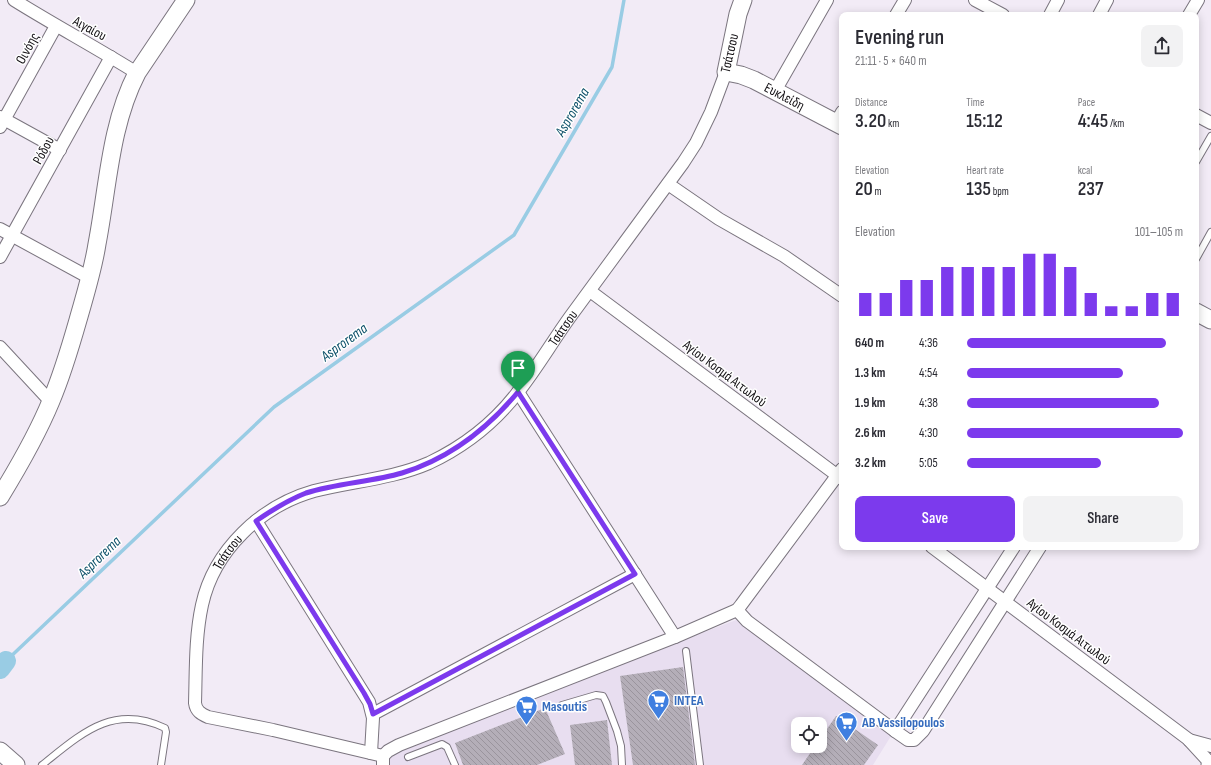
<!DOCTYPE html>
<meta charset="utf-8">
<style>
body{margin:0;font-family:"Sofia Sans Condensed",sans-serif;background:#f2f2f3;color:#2b2b33;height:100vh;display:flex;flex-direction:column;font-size:15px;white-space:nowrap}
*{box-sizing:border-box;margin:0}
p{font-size:13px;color:#7c7c81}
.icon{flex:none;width:22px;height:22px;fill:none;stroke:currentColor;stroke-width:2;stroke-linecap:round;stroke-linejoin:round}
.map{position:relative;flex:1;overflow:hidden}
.details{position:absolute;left:839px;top:12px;width:360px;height:538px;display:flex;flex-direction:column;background:#fff;border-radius:8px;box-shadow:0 2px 10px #0003}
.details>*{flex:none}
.fabs{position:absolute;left:791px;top:717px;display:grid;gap:8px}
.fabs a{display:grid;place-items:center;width:36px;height:36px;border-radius:8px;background:#fff;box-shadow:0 2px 10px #0003;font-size:20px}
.pin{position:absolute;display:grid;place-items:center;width:34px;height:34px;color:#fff;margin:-41px -17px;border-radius:50% 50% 50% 0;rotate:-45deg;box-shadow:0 0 4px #0007}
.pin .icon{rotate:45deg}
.round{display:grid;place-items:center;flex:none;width:42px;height:42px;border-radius:8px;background:#f2f2f3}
.headline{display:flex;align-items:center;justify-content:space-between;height:68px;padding:0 16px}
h1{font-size:22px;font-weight:600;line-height:30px}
.stats{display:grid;grid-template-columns:repeat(3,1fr);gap:6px;height:68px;padding:4px 16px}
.stats div{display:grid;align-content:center}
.stats b{font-size:20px;font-weight:600}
.stats small{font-size:11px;font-weight:400}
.stats p{font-size:11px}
.chart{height:112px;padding:8px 16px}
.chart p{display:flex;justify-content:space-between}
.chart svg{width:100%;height:72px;margin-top:4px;stroke:#7c3aed;stroke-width:6}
.primary-button{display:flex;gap:8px;margin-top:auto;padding:8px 16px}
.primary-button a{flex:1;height:46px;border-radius:8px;background:#7c3aed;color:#fff;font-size:16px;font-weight:600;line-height:46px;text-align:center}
.primary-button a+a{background:#f2f2f3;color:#2b2b33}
ul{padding:0 16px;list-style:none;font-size:13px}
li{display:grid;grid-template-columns:64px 48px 1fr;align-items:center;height:30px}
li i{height:10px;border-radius:5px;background:#7c3aed}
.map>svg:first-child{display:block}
.built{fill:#e8def0;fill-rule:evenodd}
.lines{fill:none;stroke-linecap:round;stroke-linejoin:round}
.stream{stroke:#99cce4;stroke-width:3.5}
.river{stroke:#99cce4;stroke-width:20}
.building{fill:url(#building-back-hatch)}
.lane-casing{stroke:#7b757f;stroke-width:8}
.street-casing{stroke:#7b757f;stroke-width:14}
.secondary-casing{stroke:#7b757f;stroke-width:19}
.lane{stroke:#fff;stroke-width:6}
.street{stroke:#fff;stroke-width:12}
.secondary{stroke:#fff;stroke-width:17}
.route-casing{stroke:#fff;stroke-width:8}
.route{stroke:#7c3aed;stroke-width:5}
.labels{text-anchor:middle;stroke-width:3;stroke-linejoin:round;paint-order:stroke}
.street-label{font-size:14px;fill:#120f13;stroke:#fff}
.shop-label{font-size:14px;font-weight:bold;fill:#366cbe;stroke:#fff;text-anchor:start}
.water-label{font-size:15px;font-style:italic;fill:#0e516a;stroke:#fff}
</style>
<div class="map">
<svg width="1211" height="765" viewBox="0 0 1211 765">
<defs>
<pattern id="building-back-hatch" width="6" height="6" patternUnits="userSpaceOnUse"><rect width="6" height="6" fill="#b4aeb8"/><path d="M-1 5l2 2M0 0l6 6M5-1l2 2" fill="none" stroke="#9a949d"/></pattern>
</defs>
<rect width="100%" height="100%" fill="#f2ebf6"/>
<path class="built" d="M736,620L891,736L873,765H390V753L417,741ZM798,724H820V746H798Z"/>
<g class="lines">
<path class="stream" d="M6,661L274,407L514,235L612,67L624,0"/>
<path class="river" d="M0,669L6,661"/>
</g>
<path class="building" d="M683,667L695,765H633L620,676Z
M545,708L565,754L537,765H463L455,743Z
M836,716L878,745L864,765H802L815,746H820V739Z
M607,720L612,765H575L570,725Z"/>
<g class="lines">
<defs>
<path id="lane" d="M1196,162L1211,136
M1196,259L1211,232
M686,651L700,765
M562,705L596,695L603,696L606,702L617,731L621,746L622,765
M408,757L442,744L447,747L455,765
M42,765C81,734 113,703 165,728L166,732L161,765"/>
<g id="street">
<path d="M14,0C54,25 97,48 137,73"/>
<path d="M975,0L1003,15"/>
<path d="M896,15L905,0"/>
<path d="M1050,15L1058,0"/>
<path d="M1099,15L1107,0"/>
<path d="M1189,15L1198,0"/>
<path d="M775,91L827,0"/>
<path d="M1196,115L1211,123"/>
<path d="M0,117L60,150"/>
<path d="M836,123L842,112"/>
<path d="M0,127L56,26"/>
<path d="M668,184L719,219L784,256L842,296"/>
<path d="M0,229L90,278"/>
<path d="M0,257L111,57"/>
<path d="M590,291L842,479"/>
<path d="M0,347L51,402"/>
<path d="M518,392L675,637"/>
<path d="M256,521L369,702L373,718L371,753"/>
<path d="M932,547L1188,739L1211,764"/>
<path d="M737,610L747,621L895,731L908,740H914L923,731L1040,547"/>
<path d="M373,714L635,574"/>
<path d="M895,731L1014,547"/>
<path d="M1189,740L1211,746"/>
<path d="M383,756L388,751L399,745L675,637L737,610L741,605L842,469"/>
<path id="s1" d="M383,765V756L273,730L208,717C201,714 196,711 195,703C196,671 195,637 202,605C214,550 261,506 314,491C353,481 392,479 429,463C463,447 495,422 518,392C537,368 552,342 570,317C608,266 645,214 683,163L696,143L711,112L726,72"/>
</g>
<g id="secondary">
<path id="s2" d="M743,0L738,14L726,72L741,75L754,80L842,126"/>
<path d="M1196,312L1211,320"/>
<path d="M0,497C19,466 37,435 51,401C62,375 70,348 78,320C85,295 93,270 97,244C108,187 110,125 137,73L186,0"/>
<path d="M0,751L16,765"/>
<path d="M1210,765L1211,764"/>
</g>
</defs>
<use href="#lane" class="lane-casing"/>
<use href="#street" class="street-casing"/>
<use href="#secondary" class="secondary-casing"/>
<use href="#lane" class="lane"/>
<use href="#street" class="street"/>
<use href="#secondary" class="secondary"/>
</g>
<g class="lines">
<defs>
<path id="route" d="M518,392L635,574L373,714L370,704L364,693L256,521C272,510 288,500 306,493C337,483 371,482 402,473C448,459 487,429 518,392Z"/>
</defs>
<use href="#route" class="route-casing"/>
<use href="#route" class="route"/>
</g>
<defs>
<symbol id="supermarket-pin" viewBox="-11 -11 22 30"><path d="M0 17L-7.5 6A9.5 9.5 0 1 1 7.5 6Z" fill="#3f7fe0" stroke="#fff"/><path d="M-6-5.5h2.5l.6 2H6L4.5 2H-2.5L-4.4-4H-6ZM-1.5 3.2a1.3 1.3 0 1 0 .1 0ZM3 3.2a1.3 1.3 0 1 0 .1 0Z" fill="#fff"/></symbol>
</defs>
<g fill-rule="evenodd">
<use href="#supermarket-pin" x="646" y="688" width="25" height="34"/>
<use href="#supermarket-pin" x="514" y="694" width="25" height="34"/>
<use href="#supermarket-pin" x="834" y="710" width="25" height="34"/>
</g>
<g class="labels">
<g class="street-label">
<text transform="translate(90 28) rotate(29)" y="5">Αιγαίου</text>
<text transform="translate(27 48) rotate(-61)" y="5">Οινόης</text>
<text transform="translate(729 53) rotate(-77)" y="5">Τσάτσου</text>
<text dy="5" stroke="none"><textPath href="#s2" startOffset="138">Ευκλείδη</textPath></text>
<text transform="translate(43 150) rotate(-61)" y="5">Ρόδου</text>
<text dy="5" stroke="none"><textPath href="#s1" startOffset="786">Τσάτσου</textPath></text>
<text transform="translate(725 373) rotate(37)" y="5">Αγίου Κοσμά Αιτωλού</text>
<text dy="5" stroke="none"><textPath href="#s1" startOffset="366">Τσάτσου</textPath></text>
<text transform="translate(1069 631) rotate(37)" y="5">Αγίου Κοσμά Αιτωλού</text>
</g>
<g class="shop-label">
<text x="674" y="705">INTEA</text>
<text x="542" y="711">Masoutis</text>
<text x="862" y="727">AB Vassilopoulos</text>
</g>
<g class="water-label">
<text transform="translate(572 112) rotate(-60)" y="5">Asprorema</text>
<text transform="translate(344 342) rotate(-36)" y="5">Asprorema</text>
<text transform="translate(99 557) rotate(-44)" y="5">Asprorema</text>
</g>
</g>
</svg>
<div class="fabs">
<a><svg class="icon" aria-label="locate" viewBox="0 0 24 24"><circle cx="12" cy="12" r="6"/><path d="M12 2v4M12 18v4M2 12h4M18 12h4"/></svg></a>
</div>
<div class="pin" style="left:518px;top:392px;background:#1e9e55"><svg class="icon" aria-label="arrive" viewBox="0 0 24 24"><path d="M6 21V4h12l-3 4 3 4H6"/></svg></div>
<section class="details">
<div class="headline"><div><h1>Evening run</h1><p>21:11 · 5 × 640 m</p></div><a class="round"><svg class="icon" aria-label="share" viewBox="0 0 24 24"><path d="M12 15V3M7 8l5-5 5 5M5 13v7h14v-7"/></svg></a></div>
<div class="stats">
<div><p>Distance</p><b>3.20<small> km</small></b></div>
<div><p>Time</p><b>15:12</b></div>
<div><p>Pace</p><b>4:45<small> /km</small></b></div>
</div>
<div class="stats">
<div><p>Elevation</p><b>20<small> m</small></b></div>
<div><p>Heart rate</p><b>135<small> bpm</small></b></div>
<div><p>kcal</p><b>237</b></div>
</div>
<div class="chart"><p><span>Elevation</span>101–105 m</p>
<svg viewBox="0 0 160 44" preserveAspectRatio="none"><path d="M5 44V30M15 44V30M25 44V22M35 44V22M45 44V14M55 44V14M65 44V14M75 44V14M85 44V6M95 44V6M105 44V14M115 44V30M125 44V38M135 44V38M145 44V30M155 44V30"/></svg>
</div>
<ul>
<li><b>640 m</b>4:36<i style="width:92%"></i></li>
<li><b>1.3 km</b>4:54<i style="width:72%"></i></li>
<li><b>1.9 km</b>4:38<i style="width:89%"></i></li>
<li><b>2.6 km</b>4:30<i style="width:100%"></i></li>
<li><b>3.2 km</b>5:05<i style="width:62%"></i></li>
</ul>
<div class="primary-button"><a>Save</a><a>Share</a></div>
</section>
</div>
